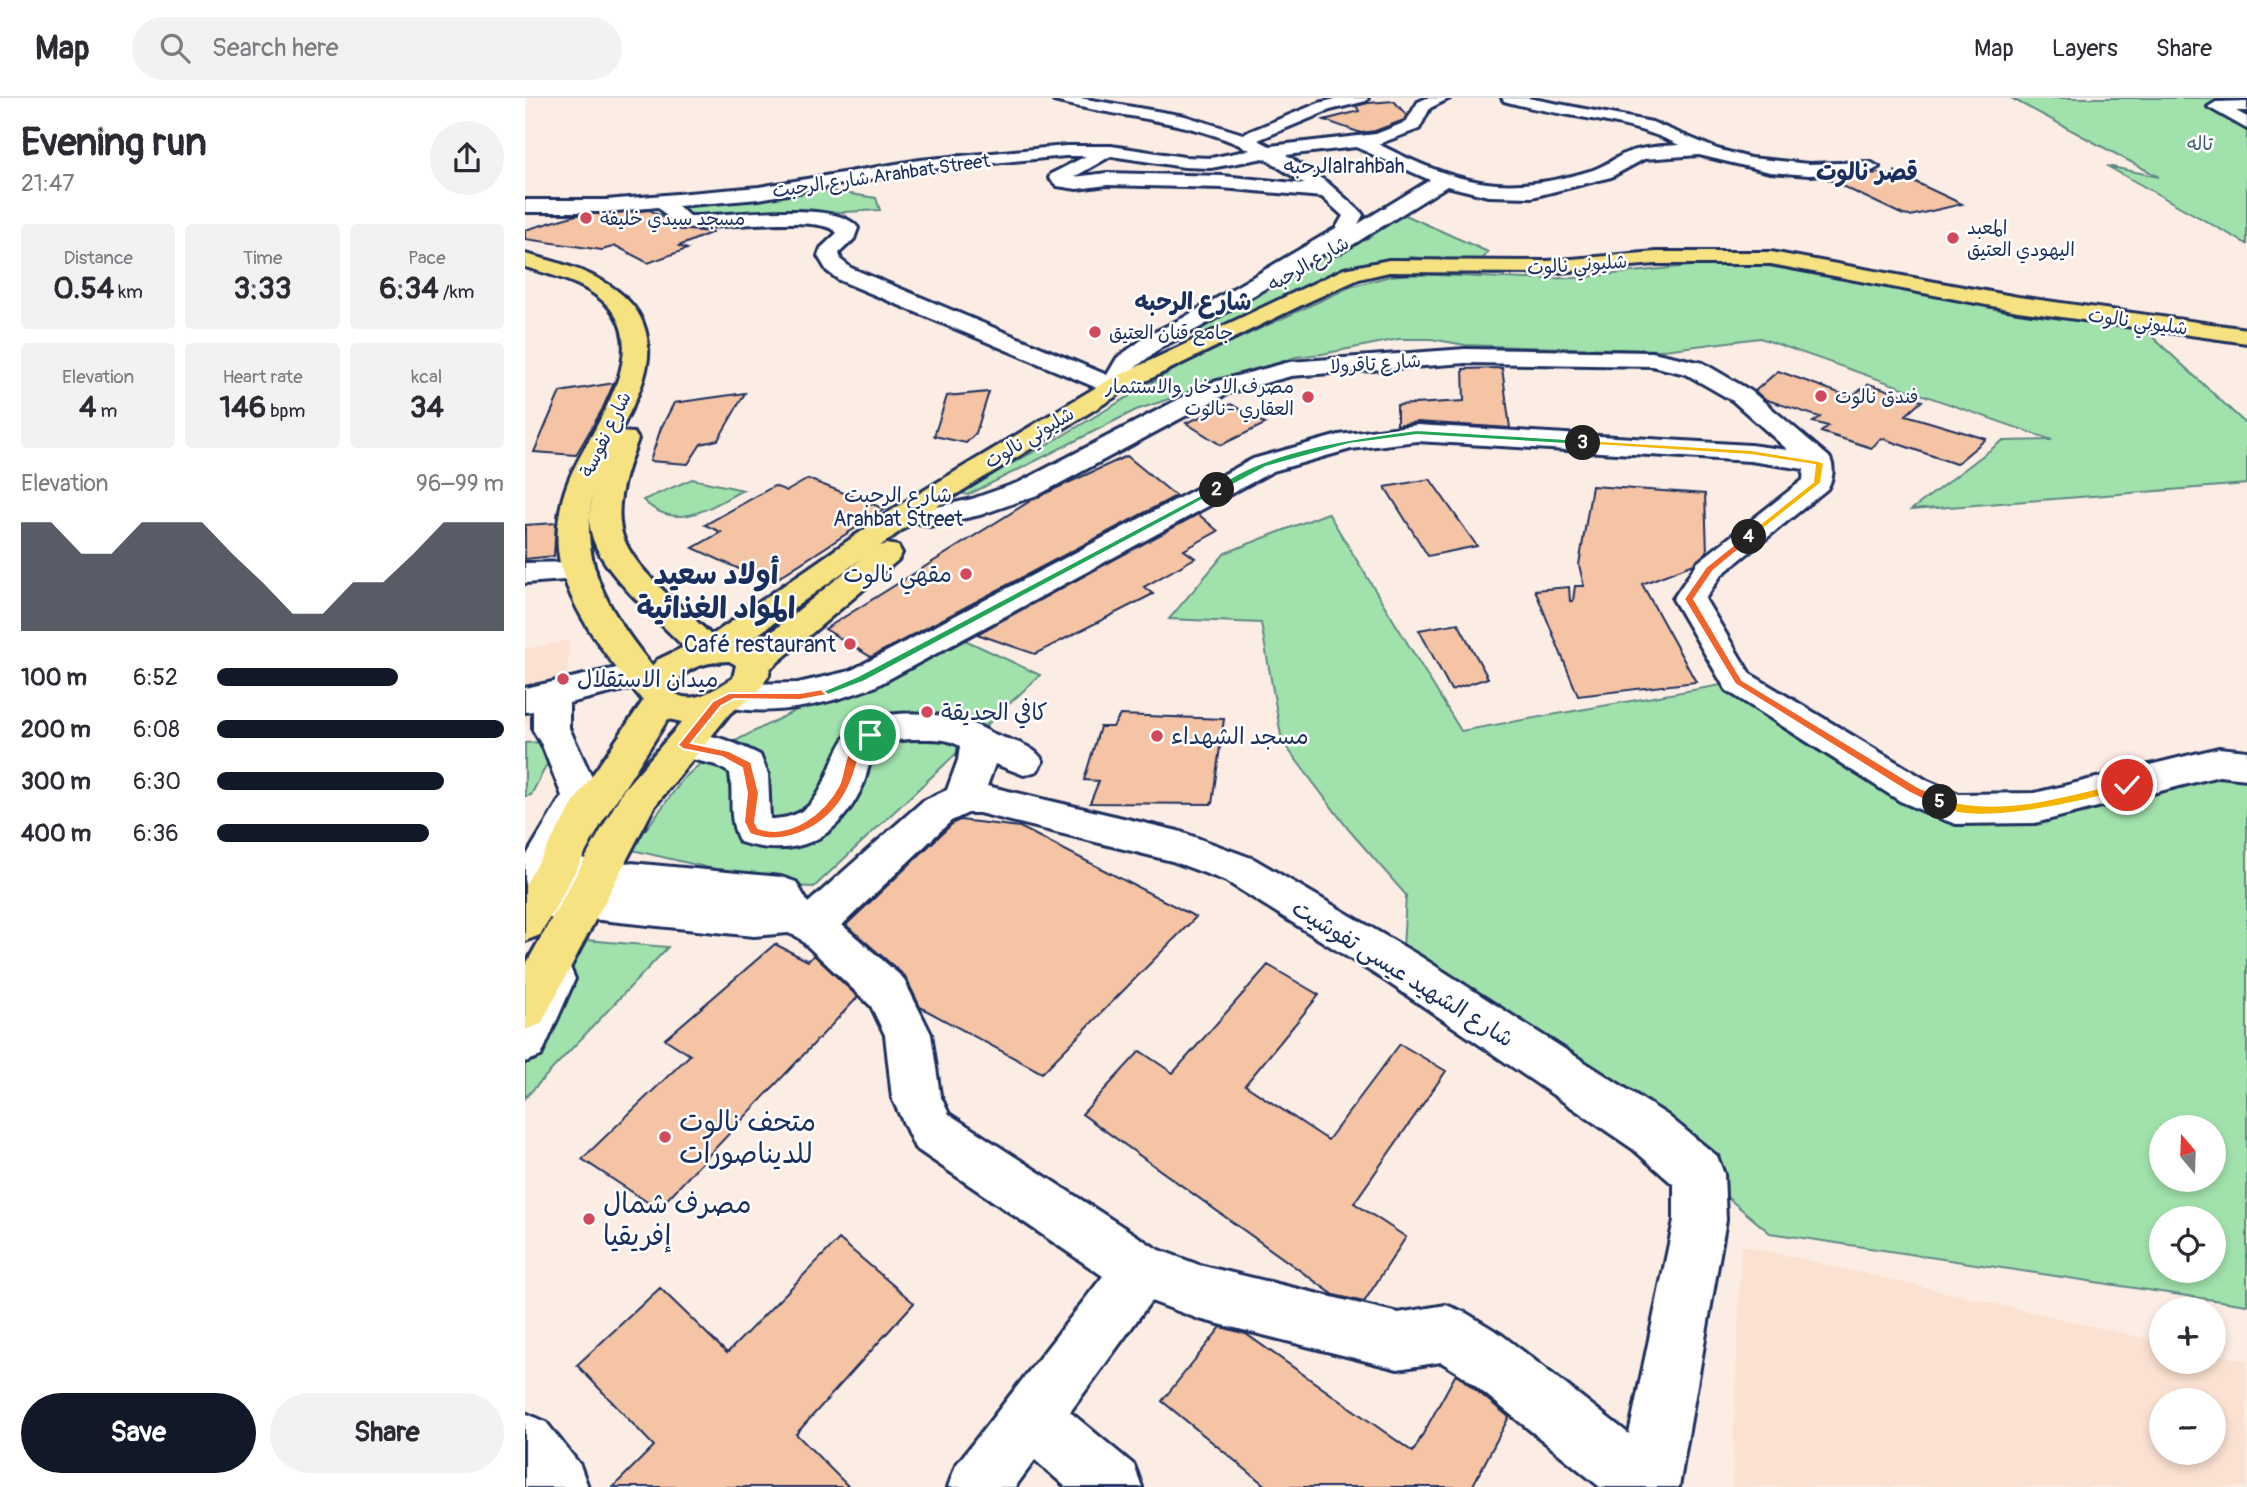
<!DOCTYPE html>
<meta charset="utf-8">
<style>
body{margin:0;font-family:Pangolin,"Playpen Sans Arabic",sans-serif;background:#f2f2f3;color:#2b2b33;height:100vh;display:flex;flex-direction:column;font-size:26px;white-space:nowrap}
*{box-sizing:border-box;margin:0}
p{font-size:23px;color:#7c7c81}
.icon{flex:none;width:38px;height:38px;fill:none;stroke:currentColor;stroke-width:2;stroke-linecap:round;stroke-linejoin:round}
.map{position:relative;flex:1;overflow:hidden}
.details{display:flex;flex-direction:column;background:#fff;width:525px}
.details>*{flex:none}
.needle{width:46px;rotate:341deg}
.buttons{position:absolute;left:1624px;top:1017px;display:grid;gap:14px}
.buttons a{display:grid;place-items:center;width:77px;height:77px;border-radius:50%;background:#fff;box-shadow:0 4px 10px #0003;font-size:35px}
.pin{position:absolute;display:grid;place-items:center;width:60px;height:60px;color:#fff;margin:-30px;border:4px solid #fff;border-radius:50%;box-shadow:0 2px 7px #0007}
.km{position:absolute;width:35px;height:35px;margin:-18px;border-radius:50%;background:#222;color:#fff;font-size:19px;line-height:35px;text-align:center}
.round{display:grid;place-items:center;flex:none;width:74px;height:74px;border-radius:37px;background:#f2f2f3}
.head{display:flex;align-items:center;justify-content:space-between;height:119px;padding:0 21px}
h1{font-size:38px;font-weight:700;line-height:52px}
.figures{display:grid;grid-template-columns:repeat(3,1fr);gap:10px;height:119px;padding:7px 21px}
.figures div{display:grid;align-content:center;border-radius:7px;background:#f2f2f3;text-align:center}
.figures b{font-size:30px;font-weight:700}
.figures small{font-size:19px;font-weight:400}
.figures p{font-size:19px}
.chart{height:196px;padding:14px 21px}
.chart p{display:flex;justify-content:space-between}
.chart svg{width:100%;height:126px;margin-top:7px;fill:#111827;opacity:.7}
.action{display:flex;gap:14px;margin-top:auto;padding:14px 21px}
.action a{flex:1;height:80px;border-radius:42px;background:#111827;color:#fff;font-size:28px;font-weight:700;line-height:80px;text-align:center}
.action a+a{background:#f2f2f3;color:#2b2b33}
ul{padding:0 21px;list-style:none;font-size:23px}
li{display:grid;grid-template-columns:112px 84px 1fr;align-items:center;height:52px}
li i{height:18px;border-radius:9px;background:#111827}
header{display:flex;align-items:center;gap:42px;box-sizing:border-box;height:98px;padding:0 35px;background:#fff;border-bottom:2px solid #e1e1e2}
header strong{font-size:33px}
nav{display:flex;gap:38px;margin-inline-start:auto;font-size:24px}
.search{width:490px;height:63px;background:#f2f2f3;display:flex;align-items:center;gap:18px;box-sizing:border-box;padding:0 24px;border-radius:38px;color:#7c7c81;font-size:26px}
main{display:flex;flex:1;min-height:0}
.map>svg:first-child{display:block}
.built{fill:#fae1d1;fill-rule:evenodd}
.green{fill:#a1e2ac;stroke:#5e8885;stroke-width:2;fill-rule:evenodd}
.building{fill:#f4c4a4;stroke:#1b2f5e;stroke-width:2}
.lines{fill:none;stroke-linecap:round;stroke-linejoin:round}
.minor-casing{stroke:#1b2f5e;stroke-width:6}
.major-casing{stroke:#1b2f5e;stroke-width:6}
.highway-casing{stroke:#1b2f5e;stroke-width:6}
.path{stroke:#1b2f5e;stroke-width:2;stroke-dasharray:2.5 2.5;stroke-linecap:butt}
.minor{fill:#fff;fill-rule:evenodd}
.major{fill:#f7e281;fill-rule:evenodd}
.highway{fill:#f7e281;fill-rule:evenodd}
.split-1{fill:#f0652b;stroke:#fff;stroke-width:2}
.split-2{fill:#22a559;stroke:#fff;stroke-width:2}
.split-3{fill:#22a559;stroke:#fff;stroke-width:2}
.split-4{fill:#f5b400;stroke:#fff;stroke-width:2}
.split-5{fill:#f0652b;stroke:#fff;stroke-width:2}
.split-6{fill:#f5b400;stroke:#fff;stroke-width:2}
.poi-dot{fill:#d1495b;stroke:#fff;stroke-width:2.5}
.labels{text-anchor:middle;stroke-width:5;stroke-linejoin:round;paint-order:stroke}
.far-park-label{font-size:19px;fill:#3c5c72;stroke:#fff}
.far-street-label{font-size:19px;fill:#1b2f5e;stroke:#fff}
.far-poi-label{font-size:19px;fill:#1b2f5e;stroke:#fff;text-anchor:start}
.far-neighbourhood-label{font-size:21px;fill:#1b2f5e;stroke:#fff}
.poi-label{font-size:23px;fill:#1b2f5e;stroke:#fff;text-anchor:start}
.street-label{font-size:23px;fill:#1b2f5e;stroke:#fff}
.far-district-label{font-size:24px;font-weight:bold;fill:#1b2f5e;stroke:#fff}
.near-poi-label{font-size:28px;fill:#1b2f5e;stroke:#fff;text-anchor:start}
.district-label{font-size:30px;font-weight:bold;fill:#1b2f5e;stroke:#fff}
</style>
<header>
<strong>Map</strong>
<div class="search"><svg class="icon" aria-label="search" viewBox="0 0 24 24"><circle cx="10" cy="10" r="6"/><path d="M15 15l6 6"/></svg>Search here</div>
<nav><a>Map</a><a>Layers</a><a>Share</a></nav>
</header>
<main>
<section class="details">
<div class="head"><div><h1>Evening run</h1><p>21:47</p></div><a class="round"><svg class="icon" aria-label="share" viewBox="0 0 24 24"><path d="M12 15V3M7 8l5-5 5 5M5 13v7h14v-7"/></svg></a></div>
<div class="figures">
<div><p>Distance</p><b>0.54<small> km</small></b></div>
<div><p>Time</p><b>3:33</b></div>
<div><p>Pace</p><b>6:34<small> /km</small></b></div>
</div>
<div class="figures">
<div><p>Elevation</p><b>4<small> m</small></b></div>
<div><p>Heart rate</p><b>146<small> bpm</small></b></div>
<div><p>kcal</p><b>34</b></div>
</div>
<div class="chart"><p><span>Elevation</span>96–99 m</p>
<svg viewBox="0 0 160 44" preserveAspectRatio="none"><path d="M0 44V6L10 6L20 17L30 17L40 6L50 6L60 6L70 17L80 27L90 38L100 38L110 27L120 27L130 17L140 6L150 6L160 6V44z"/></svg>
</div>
<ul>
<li><b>100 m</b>6:52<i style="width:63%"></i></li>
<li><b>200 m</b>6:08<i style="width:100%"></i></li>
<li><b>300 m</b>6:30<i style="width:79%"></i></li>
<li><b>400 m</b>6:36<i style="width:74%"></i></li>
</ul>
<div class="action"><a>Save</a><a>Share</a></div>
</section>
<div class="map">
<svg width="1722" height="1389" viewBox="0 0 1722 1389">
<rect width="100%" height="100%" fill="#fcede4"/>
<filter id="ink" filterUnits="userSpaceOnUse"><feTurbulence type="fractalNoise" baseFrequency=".0143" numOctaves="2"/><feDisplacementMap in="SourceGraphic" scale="14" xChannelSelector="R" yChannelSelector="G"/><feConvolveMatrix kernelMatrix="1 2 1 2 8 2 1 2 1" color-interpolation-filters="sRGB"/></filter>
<g filter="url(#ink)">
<path class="built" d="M45,542L38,618L0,625V551Z
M1216,1147L1636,1244V1264H1689V1256L1722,1263V1389H1207ZM1636,1302H1689V1354H1636Z"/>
<path class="green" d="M1486,0H1722V146L1582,68L1634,79Z
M292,91L351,100L355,112L177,122L158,120L144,106Z
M876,115L963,154L955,165L885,159L825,175L686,237L674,232Z
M1232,166L1475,210L1620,232L1722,327V386L1386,412L1477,343L1527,342L1235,240L1139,252L997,249L940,247L906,241H874L797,256L771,259L611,312L443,397L432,394L520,348L657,267L825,189L865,178L887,176L1002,181L1050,180L1165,168Z
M167,381L218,392C183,410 152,435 118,402Z
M803,415L936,633L1213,584L1431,711L1722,667V1207L1245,1135L1174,1076L877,870L881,797L824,732L757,643L736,525L644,521L700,455ZM1636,1029H1689V1082H1636ZM1636,1120H1689V1172H1636Z
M425,535L515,577L289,789L262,788L90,748L112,743L159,680L190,653Z
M34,643L6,697L0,698V645Z
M37,840L143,849L0,1000V925Z"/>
<path class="building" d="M869,3L882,18L879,22L850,33L836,35L799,22L834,13L831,8L843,5Z
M1355,75L1388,83L1437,106L1385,118L1378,117L1298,79Z
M125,112L139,120L150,131L188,134L154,148L162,151L123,165L91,148L77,152L0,141V132L51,117Z
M977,270L985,330L892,324L872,327V307L939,303L938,271Z
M1253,273L1325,299L1344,286L1397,303L1381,317L1461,341L1431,366L1356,340L1347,350L1296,334L1303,328L1288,324L1295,319L1239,301L1230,293Z
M89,285L77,312L51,357L9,354L35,294Z
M464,294L451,335L441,345L409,338L422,298Z
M220,295L193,342L176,346L163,366L125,363L136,330L149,305Z
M706,306L740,326L696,347L661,325Z
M602,358L651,398L346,559L300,531L510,400Z
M283,381L360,411L245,485L168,450L196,434L180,427L249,388L262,393Z
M905,381L952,448L903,458L860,389Z
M1067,388L1180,396L1182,454L1169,466L1117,486L1171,584L1053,598L1010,492L1044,489L1045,503H1048L1050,488H1059L1054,467Z
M673,416L693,433L659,452L670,460L619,489L628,496L510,556L452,536Z
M31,425L29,458L0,461V427Z
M933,525L963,580L926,592L894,532Z
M595,617L699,621L687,706L565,705L574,683L559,682L575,629H588Z
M435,722L495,729L671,819L517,975L395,909L380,878L321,827L428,725Z
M250,846L283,863L289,857L333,899L133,1111L57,1061L165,957L140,941Z
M743,867L794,897L720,987L803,1042L875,946L921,973L829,1105L881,1139L839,1204L809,1197L557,1016L615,953L648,975Z
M314,1141L389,1205L271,1336L324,1389H88L129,1348L52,1267L135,1190L202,1255Z
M696,1229L721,1236L888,1354L931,1276L984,1319L947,1389H742L637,1303Z"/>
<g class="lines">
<defs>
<path id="minor" d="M527,0H555L660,18L718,36L794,5L814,0H843L841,3L805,12L733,42L745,48L851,36L881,24L893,4L902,0H925L905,10L894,31L853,46C935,87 979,99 1068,72C1080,68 1090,60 1101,55C1118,49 1137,48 1154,47C1101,20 1037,20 979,3L977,0H1003L1127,24L1192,51L1225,60L1284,66L1345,64L1354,69L1345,74L1284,77L1245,74L1174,57L1119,61L1086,79L1007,99L963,98L922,88L816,154L809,156L801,154L674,230L638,248L611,269L598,294L589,297L314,182L302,173L293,158L296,150L312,135C299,115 186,131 158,130L151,128L133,109L81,114H0V102H81L234,89L395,62L541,48H586L659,59L686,60L725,52C664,21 595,20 529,3ZM831,49L905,82L833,126L838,117L835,113L803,85L761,57ZM541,58H561L526,76L524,80L532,88L552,91L582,87L697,90L797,99L818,118L811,130L658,220L622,238L592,260L582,277L326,170L316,162L314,155L329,141L333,130C312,100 199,119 164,118L153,108L234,101L395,72ZM586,58L659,69L686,70L739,60L780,86L697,78L582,75L549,79Z
M1722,3V13H1711L1722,19V31L1683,9L1691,4Z
M940,251L1127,254L1178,265L1226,293L1304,359C1310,368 1308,382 1302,391L1196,477L1180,501L1225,576L1403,683L1434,696L1510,695L1694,650L1722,653V681L1694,678L1510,725L1431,726L1417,721L1375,703L1201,592L1148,501L1173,464L1278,382L1279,371L1225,363L892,343L826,351L748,373L349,589C302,606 245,621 195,607L190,598L195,589L208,586L273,585L325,573L728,361L814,337L892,327L1225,347L1263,352L1208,303L1161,276L1127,268L940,265L766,278L703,295L515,396L455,417L404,428L394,425L389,419L394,413L447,401L495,384L685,285L765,264Z
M55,464L66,466L71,473L66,480L0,485V465Z
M115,565L127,569L132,577L127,585L44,605V630L76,699L42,759L256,779L271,784L283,805L398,703L422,692L433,662L435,648C422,640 408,641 393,641C379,641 362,642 352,652C343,660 343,676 338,687C314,741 271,762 215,744C202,721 209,700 205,675L191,667L145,656L140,647L145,638C174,629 209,644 235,657L243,676L245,721C303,721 297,669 322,637C348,604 432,614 463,633C481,643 507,644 518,663L512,673L499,677L470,666L462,688L653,733L729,761L893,857L1142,1017L1192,1058L1199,1076L1201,1122L1154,1389H1075L937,1277L916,1264L873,1271L674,1221L626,1203L545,1314L609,1367L617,1389H541L510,1362L490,1389H423L431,1367L578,1178L390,1050L367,1000L360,937L346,908L273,839L263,835L229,838L56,820L28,821L13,816L10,810L0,813V760L37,698L17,647L8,632V613L0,614V590ZM443,715H454L647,763L701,783L861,883L1108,1051L1149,1087V1122L1104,1336L977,1237L941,1215L921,1207L873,1215L674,1167L632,1151L424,1016L415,997L406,936L378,880L317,827L426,723Z
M28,862L44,867L50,881L16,958L0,964V893L12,867Z
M0,1315L21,1324L55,1367L63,1389H0Z"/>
<path id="major" d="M0,156C53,169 128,190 123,259C121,285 106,311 95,334L109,335L113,341C103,368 90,402 96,431C103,470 164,513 191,542L208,541L234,550L245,567L244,577L232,596L205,615L129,709L16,926L0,932V868L99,691L157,624L143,621L79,721L15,837L0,843V787L51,701L118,603C84,561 39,508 33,452C31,430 35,404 43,384C65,329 140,244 69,196C49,182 23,176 0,169ZM71,385C67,400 62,418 66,434C75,475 131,519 159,549L132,562L127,568C82,511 49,460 71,385ZM204,563L211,567L208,580C191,590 167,609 148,594C154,569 182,564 204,563Z"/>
<path id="highway" d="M1131,154H1246L1493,199L1722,231V245L1493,213L1246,166H1131L1022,175L864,174L834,181L787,202L598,294L393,420L355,448L362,446L373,448L377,455L373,462L240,575L228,578L216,575L211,567L216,559L336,461L201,560L189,563L177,560L172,552L177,544L373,408L580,284L819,171L864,162L1022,163Z"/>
</defs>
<use href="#minor" class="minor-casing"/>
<use href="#major" class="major-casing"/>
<use href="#highway" class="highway-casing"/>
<path class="path" d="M1369,73L1401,89"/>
<use href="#minor" class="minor"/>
<use href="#major" class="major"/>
<use href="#highway" class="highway"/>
</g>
</g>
<path class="split-1" d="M303,590L308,593L307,596L275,602L209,601L196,608L166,645L204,653L226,664L234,695L230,724L233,730C265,742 300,714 314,687C319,676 319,660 326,650C330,644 337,639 342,634H349V640C329,660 335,663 325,686C309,725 264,751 225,736L219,724L222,695L217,670L197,659L158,651L153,647L188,603L204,595H275Z"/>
<path class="split-2" d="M689,390L696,392L340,583L303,597L298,593L333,578Z"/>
<path class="split-3" d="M892,332L1058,342L1062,345L1058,347L892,337L824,346L741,369L695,394L688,392C737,352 830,340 892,332Z"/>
<path class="split-4" d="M1058,342L1226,352L1294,363L1299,365L1296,385L1224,442L1221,441V437L1288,384L1290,367L1226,357L1055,346Z"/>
<path class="split-5" d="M1221,437L1229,439L1188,473L1169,501L1217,582L1393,689L1420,701V708H1411L1385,695L1210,586L1159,501L1181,469Z"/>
<path class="split-6" d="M1602,683L1606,684V690C1569,701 1437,735 1410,704L1415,700C1475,720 1543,697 1602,683Z"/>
<g class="poi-dot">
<circle cx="61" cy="120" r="7"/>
<circle cx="1428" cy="140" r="7"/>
<circle cx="570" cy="234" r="7"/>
<circle cx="1296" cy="298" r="7"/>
<circle cx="783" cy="299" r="7"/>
<circle cx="441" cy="476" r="7"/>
<circle cx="325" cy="546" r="7"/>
<circle cx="38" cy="581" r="7"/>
<circle cx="402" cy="614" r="7"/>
<circle cx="632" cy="638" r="7"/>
<circle cx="140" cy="1039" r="7"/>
<circle cx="64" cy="1121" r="7"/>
</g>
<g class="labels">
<g class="far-park-label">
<text x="1675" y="52">تاله</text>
</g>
<g class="far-street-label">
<text transform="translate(356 77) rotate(-8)" y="7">شارع الرحبت Arahbat Street</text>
<text transform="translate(783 165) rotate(-30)" y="7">شارع الرحبه</text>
<text transform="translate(1052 166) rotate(-4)" y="7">شليوني نالوت</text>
<text transform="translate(1613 223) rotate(8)" y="7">شليوني نالوت</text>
<text transform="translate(850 265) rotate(-4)" y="7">شارع تاقرولا</text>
<text transform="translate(80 336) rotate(-64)" y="7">شارع نفوسة</text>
<text transform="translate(504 339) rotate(-31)" y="7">شليوني نالوت</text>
</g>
<g class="far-poi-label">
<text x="75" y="127">مسجد سيدي خليفة</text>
<text x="1442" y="136">المعبد<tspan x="1442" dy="22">اليهودي العتيق</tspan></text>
<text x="584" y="241">جامع قنان العتيق</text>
<text x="769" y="295" text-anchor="end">مصرف الادخار والاستثمار<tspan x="769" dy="22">العقاري -نالوت</tspan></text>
<text x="1310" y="305">فندق نالوت</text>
</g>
<g class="far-neighbourhood-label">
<text x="819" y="75">الرحبهalrahbah</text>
<text x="373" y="404">شارع الرحبت<tspan x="373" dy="24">Arahbat Street</tspan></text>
</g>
<g class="poi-label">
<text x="427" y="484" text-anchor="end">مقهي نالوت</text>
<text x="311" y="554" text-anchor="end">Café restaurant</text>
<text x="52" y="589">ميدان الاستقلال</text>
<text x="416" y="622">كافي الحديقة</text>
<text x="646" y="646">مسجد الشهداء</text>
</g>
<g class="street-label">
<text transform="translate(878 875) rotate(32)" y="8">شارع الشهيد عيسى تفوشيت</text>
</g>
<g class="far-district-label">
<text x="1342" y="82">قصر نالوت</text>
<text x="668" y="212">شارع الرحبه</text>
</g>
<g class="near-poi-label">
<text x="154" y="1033">متحف نالوت<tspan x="154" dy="32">للديناصورات</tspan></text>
<text x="78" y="1115">مصرف شمال<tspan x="78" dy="32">إفريقيا</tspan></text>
</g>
<g class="district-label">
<text x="191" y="486">أولاد سعيد<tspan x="191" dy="34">المواد الغذائية</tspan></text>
</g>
</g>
</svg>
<div class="buttons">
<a><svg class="needle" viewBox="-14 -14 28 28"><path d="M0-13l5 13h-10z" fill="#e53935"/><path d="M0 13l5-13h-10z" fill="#7c7c81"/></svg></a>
<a><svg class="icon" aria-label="locate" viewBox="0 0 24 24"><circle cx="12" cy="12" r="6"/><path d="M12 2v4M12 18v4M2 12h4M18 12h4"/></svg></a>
<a>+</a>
<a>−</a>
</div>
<div class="pin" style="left:345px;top:637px;background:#1e9e55"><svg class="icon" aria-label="arrive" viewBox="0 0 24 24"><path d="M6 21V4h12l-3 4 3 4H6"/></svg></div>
<div class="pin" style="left:1602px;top:687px;background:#d93025"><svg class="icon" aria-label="check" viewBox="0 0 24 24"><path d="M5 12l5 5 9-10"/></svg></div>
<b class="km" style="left:692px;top:392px">2</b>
<b class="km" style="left:1058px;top:345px">3</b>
<b class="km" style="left:1224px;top:439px">4</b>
<b class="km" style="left:1415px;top:704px">5</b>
</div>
</main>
